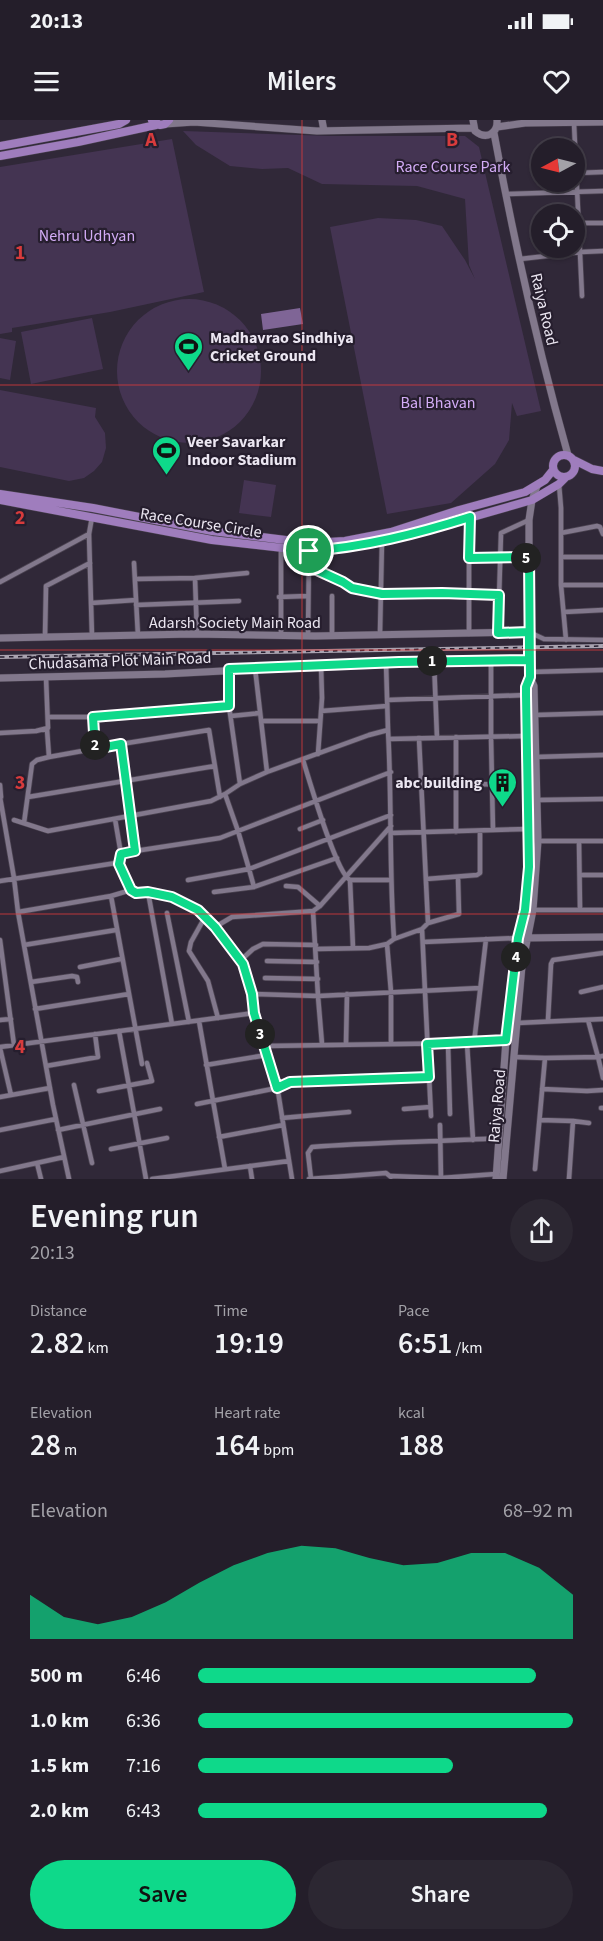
<!DOCTYPE html>
<meta charset="utf-8">
<style>
body{margin:0;font-family:"Source Sans 3",sans-serif;background:#2c2732;color:#f1f3f6;height:100vh;display:flex;flex-direction:column;font-size:22px;white-space:nowrap}
*{box-sizing:border-box;margin:0}
p{font-size:20px;color:#a3a2a8}
.icon{flex:none;width:33px;height:33px;fill:none;stroke:currentColor;stroke-width:2;stroke-linecap:round;stroke-linejoin:round}
.map{position:relative;height:1059px;overflow:hidden}
.details{display:flex;flex-direction:column;background:#241e2a;flex:1}
.details>*{flex:none}
.needle{width:39px;rotate:263deg}
.controls{position:absolute;left:531px;top:18px;display:grid;gap:12px}
.controls a{display:grid;place-items:center;width:54px;height:54px;border-radius:50%;background:#241e2a;box-shadow:0 2px 4px #0004,0 0 0 2px #413c47;font-size:30px}
.pin{position:absolute;display:grid;place-items:center;width:51px;height:51px;color:#fff;margin:-26px;border:3px solid #fff;border-radius:50%;box-shadow:0 2px 6px #0007}
.km{position:absolute;width:30px;height:30px;margin:-15px;border-radius:50%;background:#222;color:#fff;font-size:16px;line-height:30px;text-align:center}
.round{display:grid;place-items:center;flex:none;width:63px;height:63px;border-radius:32px;background:#2c2732}
.headline{display:flex;align-items:center;justify-content:space-between;height:102px;padding:0 30px}
h1{font-size:33px;font-weight:600;line-height:45px}
.figures{display:grid;grid-template-columns:repeat(3,1fr);gap:9px;height:102px;padding:6px 30px}
.figures div{display:grid;align-content:center}
.figures b{font-size:30px;font-weight:600}
.figures small{font-size:16px;font-weight:400}
.figures p{font-size:16px}
.chart{height:168px;padding:12px 30px}
.chart p{display:flex;justify-content:space-between}
.chart svg{width:100%;height:108px;margin-top:6px;fill:#0ed98a;opacity:.7}
.cta{display:flex;gap:12px;margin-top:auto;padding:12px 30px}
.cta a{flex:1;height:69px;border-radius:36px;background:#0ed98a;color:#111;font-size:24px;font-weight:600;line-height:69px;text-align:center}
.cta a+a{background:#2c2732;color:#f1f3f6}
ul{padding:0 30px;list-style:none;font-size:20px}
li{display:grid;grid-template-columns:96px 72px 1fr;align-items:center;height:45px}
li i{height:15px;border-radius:8px;background:#0ed98a}
.status{display:flex;justify-content:space-between;align-items:center;height:42px;padding:0 30px;background:#241e2a;direction:ltr}
.status svg{height:16px;fill:currentColor}
header{display:flex;justify-content:space-between;align-items:center;height:78px;padding:0 30px;background:#241e2a;font-size:27px;font-weight:600}
.map>svg:first-child{display:block}
.green{fill:#443452}
.water{fill:#7f6596}
.lines{fill:none;stroke-linecap:round;stroke-linejoin:round}
.street-casing{stroke:#4b4351;stroke-width:6}
.secondary-casing{stroke:#4b4351;stroke-width:8}
.primary-casing{stroke:#4b4351;stroke-width:9}
.street{stroke:#82788c;stroke-width:4.5}
.secondary{stroke:#82788c;stroke-width:7}
.primary{stroke:#9f7dbd;stroke-width:8}
.rail-casing{stroke:#a9a3b0;stroke-width:4}
.rail{stroke:#261e2e;stroke-width:1.5;stroke-dasharray:4.5;stroke-linecap:butt}
.route-casing{stroke:#fff;stroke-width:12}
.route{stroke:#0ed98a;stroke-width:8}
.grid{fill:none;stroke:#d83b3c;stroke-width:1.5;stroke-opacity:0.55}
.labels{text-anchor:middle;stroke-width:4.5;stroke-linejoin:round;paint-order:stroke}
.park-label{font-size:16px;fill:#d3acf6;stroke:#261e2e}
.street-label{font-size:16px;fill:#ebe6f1;stroke:#261e2e}
.poi-label{font-size:16px;font-weight:bold;fill:#ebe6f1;stroke:#261e2e;text-anchor:start}
.grid-label{font-size:20px;text-anchor:middle;font-weight:bold;fill:#d83b3c;stroke:#261e2e;stroke-width:4.5;stroke-linejoin:round;paint-order:stroke}
</style>
<div class="status"><b>20:13</b><svg viewBox="0 0 49 12"><path d="M0 12V9h3v3zM5 12V6h3v6zM10 12V3h3v9zM15 12V0h3v12zM26 1h20v11H26zM47 4h2v5h-2z"/></svg></div>
<header><svg class="icon" aria-label="menu" viewBox="0 0 24 24"><path d="M4 6h16M4 12h16M4 18h16"/></svg>Milers<svg class="icon" aria-label="heart" viewBox="0 0 24 24"><path d="M12 20l-8-8c-3-5 5-10 8-4 3-6 11-1 8 4z"/></svg></header>
<div class="map">
<svg width="603" height="1059" viewBox="0 0 603 1059">
<rect width="100%" height="100%" fill="#302838"/>
<path class="green" d="M183,11L331,16H465L479,27L541,291L517,296L512,283L509,320L495,344L451,383L387,394L330,107L378,98L416,100L442,106L465,140L475,159L469,145L465,79L417,66L322,64L288,48L262,49L230,46L196,25Z
M172,19L204,172L110,192L12,208V212L0,214V47Z
M117 251a72 72 0 1 1 144 0a72 72 0 1 1-144 0Z
M92,198L103,249L31,264L21,212Z
M0,218L16,221L10,260L0,258Z
M0,270L96,288L95,297L105,313L106,328L102,342L94,351L84,358L69,361L0,347Z
M244,360L276,365L271,397L239,393Z"/>
<path class="water" d="M300,188L303,204L263,210L261,194Z"/>
<g class="lines">
<defs>
<path id="street" d="M574,3L582,176
M577,53L603,52
M506,74L603,71
M579,103H603
M520,139L581,132L603,131
M559,364L561,388V465L566,520
M561,413L597,406L600,407L603,414
M89,414L92,517
M561,437H603
M469,438L529,437
M134,443L138,516
M308,446L343,462L352,468L382,474L442,473L499,475
M135,459L195,458
M0,462L89,414L92,397
M561,465H603
M279,477L307,476
M91,483L136,480
M136,485L239,481
M564,492L603,490
M529,512L544,519L603,520
M380,513L382,420
M498,513L501,413L529,400
M197,514L195,458L247,453
M469,514V397
M281,515V429
M332,515V476
M308,516L309,431
M45,517L46,466L90,443
M491,540V617L493,710
M434,541L437,618
M386,542L388,610
M530,552L603,550
M387,580L526,575
M229,586L240,664L267,652L255,548
M321,591L387,586
M535,595L603,593
M231,596L260,593
M48,597H93L226,588L229,586L231,582L229,549
M93,597L95,629
M261,601H320
M47,609L49,637L121,624L135,731L121,734L119,744
M0,613L36,611L48,608L46,557
M419,618L428,803
M389,619L526,616
M121,624L209,610L220,677
M318,634L322,578L321,545
M535,637L603,635
M303,640C309,659 336,753 350,760H390
M267,652L369,615L388,610C392,680 389,750 394,819
M240,664L225,674L238,711L391,652
M0,665L1,677
M421,665L491,664
M0,677L14,758L18,792L53,985L69,1059
M28,677L215,646
M537,680L603,679
M115,699L121,734
M14,700L48,711L211,681L225,674
M24,703L32,644L37,640L49,637
M300,709L323,700
M456,712V617
M391,713L529,709
M538,721H603
M579,721L580,789
M135,731L220,718L238,711L249,749L391,695
M581,755H603
M426,759L477,755L480,753V711
M188,760L249,749L254,767
M350,760L353,828
M0,761L116,743L121,746L131,770L136,773L148,772L172,777L198,790L215,807L243,844L252,874L254,893L276,959L292,1059
M286,766L298,767L320,786
M131,770L111,776L142,944
M148,772L172,904
M214,772L254,767L337,738
M533,790H603
M18,792L111,776
M167,793L189,902
M205,797L191,822L189,831L208,861L218,898
M215,807L232,797L313,791L320,786L391,706
M422,809L431,996
M0,820L14,925
M423,822L518,818
M387,824L394,819L422,809L428,803L459,794L458,757
M24,825L116,810
M316,829L369,828L387,824L391,872V924
M241,840L253,829L263,824L316,825
M267,841L317,842
M80,847L121,839
M265,858L318,859
M31,862L72,856L77,857L78,862
M581,872L603,867
M252,874L318,876L313,791
M35,889L129,874
M0,900L11,899
M548,900L551,844L553,840L603,833
M588,900L598,937L603,936
M199,901L225,1049
M517,903L603,899
M119,911L146,1059
M448,923L450,994
M467,923L473,1020
M474,923L486,819
M322,924L318,876L480,868
M346,924L347,874
M264,926L467,923L506,920
M0,927L254,893
M0,928L11,975
M513,937L545,938L535,1049
M545,938L598,937L603,958
M206,945L267,935
M46,946L98,937L95,914
M74,965L92,1043
M542,969L587,971L603,970
M99,971L152,961L147,943
M0,977L50,968
M197,984L277,968L290,961L429,957
M601,988H603
M404,989L430,987
M282,998L349,992
M540,1000L573,1001L569,1059
M573,1001L589,1003
M440,1005L441,1059
M0,1010L56,999
M58,1010L160,989
M219,1017L283,1005
M111,1029L167,1018
M37,1043L41,1059
M250,1046L252,1059
M0,1051L64,1037
M391,1056L441,1058L496,1054
M152,1059L289,1041
M309,1059L386,1053L391,1057
M311,1059L308,1033L312,1027C374,1022 437,1022 499,1018"/>
<path id="secondary" d="M322,0L324,11
M473,0L475,11C486,20 498,14 497,0
M165,4L194,2L317,11L473,8
M497,7L525,3L603,2
M494,13C514,121 538,229 568,335
M0,518L192,514L315,516L529,512
M0,558L165,554L399,542L529,540
M523,818L603,817
M496,1059L506,920L518,818L525,790L529,747L526,567L530,557
M503,1059L522,846L533,790L538,721L534,566L530,557L529,519V400L532,380L537,366"/>
<path id="primary" d="M152,0L160,5L165,4L169,0
M0,26L119,4L126,0
M0,36L78,22L156,5
M553 346a11 11 0 1 1 22 0a11 11 0 1 1-22 0Z
M574,340L592,349L603,351
M0,374L93,388L212,411L310,423L345,421L391,412L459,390L525,372L545,360L553,350
M0,380L212,420L309,431L347,428L424,411L532,380L559,364L566,357"/>
</defs>
<use href="#street" class="street-casing"/>
<use href="#secondary" class="secondary-casing"/>
<use href="#primary" class="primary-casing"/>
<use href="#street" class="street"/>
<use href="#secondary" class="secondary"/>
<use href="#primary" class="primary"/>
<defs>
<path id="rail" d="M0,537L603,526"/>
</defs>
<use href="#rail" class="rail-casing"/>
<use href="#rail" class="rail"/>
</g>
<g class="lines">
<defs>
<path id="route" d="M309,431L308,446L343,462L352,468L382,474L442,473L499,475L498,513L529,512V540L399,542L229,549V586L93,597L95,629L121,624L135,731L121,734L119,744L131,770L136,773L148,772L172,777L198,790L215,807L243,844L252,874L254,893L277,968L290,962L429,957L427,924L506,920L518,818L525,790L529,747L526,575V567L530,557L529,437L469,438L470,397C416,414 365,427 309,431"/>
</defs>
<use href="#route" class="route-casing"/>
<use href="#route" class="route"/>
</g>
<path class="grid" d="M302,0V1059M0,265H603M0,530H603M0,794H603"/>
<defs>
<symbol id="stadium-pin" viewBox="-11 -11 22 30"><path d="M0 17L-7.5 6A9.5 9.5 0 1 1 7.5 6Z" fill="#0ed98a" stroke="#261e2e"/><path d="M0-5a6.5 5 0 1 0 0 10a6.5 5 0 1 0 0-10ZM-3.5-1.8h7v3.6h-7Z" fill="#111"/></symbol>
<symbol id="building-pin" viewBox="-11 -11 22 30"><path d="M0 17L-7.5 6A9.5 9.5 0 1 1 7.5 6Z" fill="#0ed98a" stroke="#261e2e"/><path d="M-4-6H4V6H1V3H-1V6H-4ZM-2.5-4.3h1.7v1.8h-1.7ZM.8-4.3h1.7v1.8H.8ZM-2.5-1h1.7V.8h-1.7ZM.8-1h1.7V.8H.8Z" fill="#111"/></symbol>
</defs>
<g fill-rule="evenodd">
<use href="#stadium-pin" x="172" y="210" width="33" height="45"/>
<use href="#stadium-pin" x="150" y="314" width="33" height="45"/>
<use href="#building-pin" x="486" y="646" width="33" height="45"/>
</g>
<g class="labels">
<g class="park-label">
<text x="453" y="52">Race Course Park</text>
<text x="87" y="121">Nehru Udhyan</text>
<text x="438" y="288">Bal Bhavan</text>
</g>
<g class="street-label">
<text transform="translate(545 189) rotate(77)" y="6">Raiya Road</text>
<text transform="translate(201 402) rotate(9)" y="6">Race Course Circle</text>
<text x="235" y="508">Adarsh Society Main Road</text>
<text transform="translate(120 540) rotate(-2)" y="6">Chudasama Plot Main Road</text>
<text transform="translate(496 986) rotate(-85)" y="6">Raiya Road</text>
</g>
<g class="poi-label">
<text x="210" y="223">Madhavrao Sindhiya<tspan x="210" dy="18">Cricket Ground</tspan></text>
<text x="187" y="327">Veer Savarkar<tspan x="187" dy="18">Indoor Stadium</tspan></text>
<text x="482" y="668" text-anchor="end">abc building</text>
</g>
</g>
<g class="grid-label">
<text x="151" y="26">A</text>
<text x="452" y="26">B</text>
<text x="20" y="139">1</text>
<text x="20" y="404">2</text>
<text x="20" y="669">3</text>
<text x="20" y="933">4</text>
</g>
</svg>
<div class="controls">
<a><svg class="needle" viewBox="-14 -14 28 28"><path d="M0-13l5 13h-10z" fill="#e53935"/><path d="M0 13l5-13h-10z" fill="#a3a2a8"/></svg></a>
<a><svg class="icon" aria-label="locate" viewBox="0 0 24 24"><circle cx="12" cy="12" r="6"/><path d="M12 2v4M12 18v4M2 12h4M18 12h4"/></svg></a>
</div>
<div class="pin" style="left:309px;top:431px;background:#1e9e55"><svg class="icon" aria-label="arrive" viewBox="0 0 24 24"><path d="M6 21V4h12l-3 4 3 4H6"/></svg></div>
<b class="km" style="left:432px;top:541px">1</b>
<b class="km" style="left:95px;top:625px">2</b>
<b class="km" style="left:260px;top:914px">3</b>
<b class="km" style="left:516px;top:837px">4</b>
<b class="km" style="left:526px;top:438px">5</b>
</div>
<section class="details">
<div class="headline"><div><h1>Evening run</h1><p>20:13</p></div><a class="round"><svg class="icon" aria-label="share" viewBox="0 0 24 24"><path d="M12 15V3M7 8l5-5 5 5M5 13v7h14v-7"/></svg></a></div>
<div class="figures">
<div><p>Distance</p><b>2.82<small> km</small></b></div>
<div><p>Time</p><b>19:19</b></div>
<div><p>Pace</p><b>6:51<small> /km</small></b></div>
</div>
<div class="figures">
<div><p>Elevation</p><b>28<small> m</small></b></div>
<div><p>Heart rate</p><b>164<small> bpm</small></b></div>
<div><p>kcal</p><b>188</b></div>
</div>
<div class="chart"><p><span>Elevation</span>68–92 m</p>
<svg viewBox="0 0 160 44" preserveAspectRatio="none"><path d="M0 44V26L10 35L20 38L30 35L40 29L50 21L60 14L70 9L80 6L90 7L100 11L110 14L120 13L130 9L140 9L150 15L160 26V44z"/></svg>
</div>
<ul>
<li><b>500 m</b>6:46<i style="width:90%"></i></li>
<li><b>1.0 km</b>6:36<i style="width:100%"></i></li>
<li><b>1.5 km</b>7:16<i style="width:68%"></i></li>
<li><b>2.0 km</b>6:43<i style="width:93%"></i></li>
</ul>
<div class="cta"><a>Save</a><a>Share</a></div>
</section>
